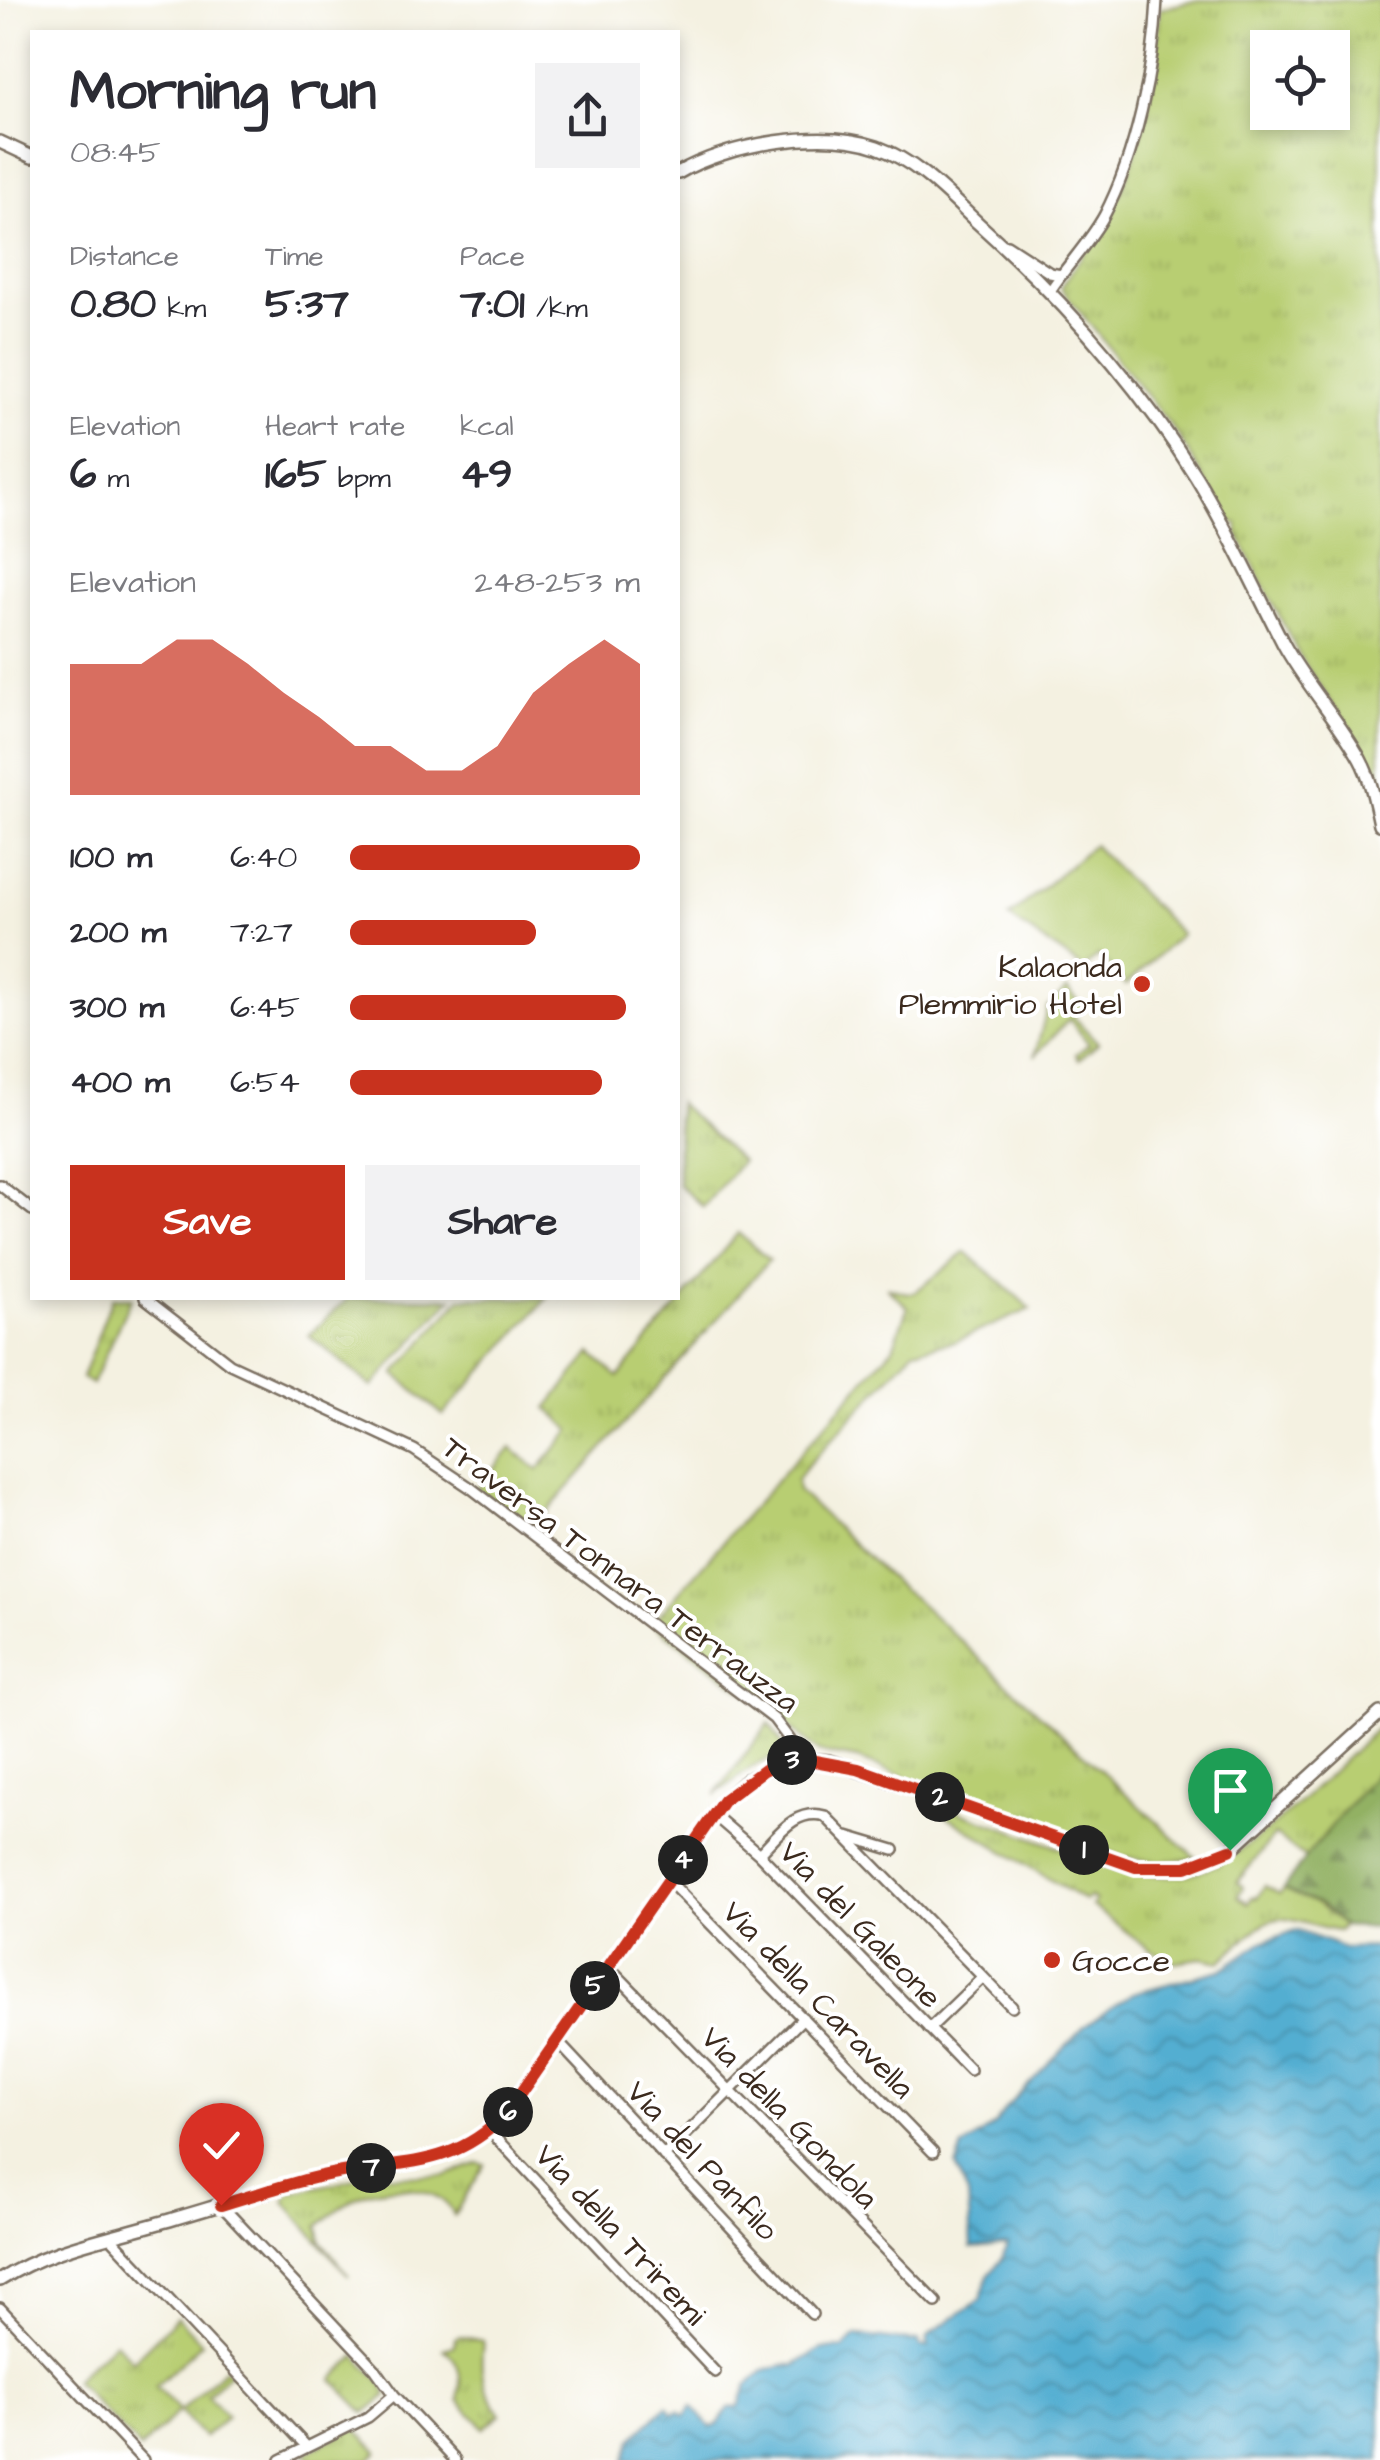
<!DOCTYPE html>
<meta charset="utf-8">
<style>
body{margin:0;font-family:"Architects Daughter",sans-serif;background:#f2f2f3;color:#2b2b33;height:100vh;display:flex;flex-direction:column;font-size:38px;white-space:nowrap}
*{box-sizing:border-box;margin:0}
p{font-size:32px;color:#7c7c81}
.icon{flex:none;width:55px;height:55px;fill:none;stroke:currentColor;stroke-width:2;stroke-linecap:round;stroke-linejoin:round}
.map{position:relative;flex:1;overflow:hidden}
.details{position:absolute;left:30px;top:30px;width:650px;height:1270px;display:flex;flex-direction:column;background:#fff;border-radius:0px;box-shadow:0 5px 15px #0003}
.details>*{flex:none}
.fabs{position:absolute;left:1250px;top:30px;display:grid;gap:20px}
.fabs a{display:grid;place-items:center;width:100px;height:100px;border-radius:0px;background:#fff;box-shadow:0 5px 15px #0003;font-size:50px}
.pin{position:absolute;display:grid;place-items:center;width:85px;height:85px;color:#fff;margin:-102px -42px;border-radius:50% 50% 50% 0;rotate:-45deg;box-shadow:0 0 10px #0007}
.pin .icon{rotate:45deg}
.km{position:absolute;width:50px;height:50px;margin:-25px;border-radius:50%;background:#222;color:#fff;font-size:28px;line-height:50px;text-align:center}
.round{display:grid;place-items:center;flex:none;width:105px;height:105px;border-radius:0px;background:#f2f2f3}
.overview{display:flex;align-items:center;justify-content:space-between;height:170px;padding:0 40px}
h1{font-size:55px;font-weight:700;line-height:75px}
.figures{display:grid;grid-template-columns:repeat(3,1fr);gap:15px;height:170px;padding:10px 40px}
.figures div{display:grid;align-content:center}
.figures b{font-size:42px;font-weight:700}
.figures small{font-size:28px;font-weight:400}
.figures p{font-size:28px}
.chart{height:280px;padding:20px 40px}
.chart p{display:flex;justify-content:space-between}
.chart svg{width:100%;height:180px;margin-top:10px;fill:#c8321e;opacity:.7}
.cta{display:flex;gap:20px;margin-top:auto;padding:20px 40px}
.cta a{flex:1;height:115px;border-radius:0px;background:#c8321e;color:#fff;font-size:40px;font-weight:700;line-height:115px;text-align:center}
.cta a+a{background:#f2f2f3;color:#2b2b33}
ul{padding:0 40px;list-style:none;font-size:32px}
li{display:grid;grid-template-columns:160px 120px 1fr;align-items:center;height:75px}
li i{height:25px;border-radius:12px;background:#c8321e}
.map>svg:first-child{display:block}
.grass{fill:url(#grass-tufts);stroke:#7a7c48;stroke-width:2.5;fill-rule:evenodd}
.forest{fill:url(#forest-firs);stroke:#666e41;stroke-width:2.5}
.garden{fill:#b8ce72;stroke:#7a7c48;stroke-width:2.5}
.water{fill:url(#water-waves);stroke:#476c78;stroke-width:2.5}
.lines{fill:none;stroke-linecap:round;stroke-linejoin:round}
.minor-casing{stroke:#7c7062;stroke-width:14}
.tertiary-casing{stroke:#7c7062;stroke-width:16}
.minor{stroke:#fff;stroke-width:9}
.tertiary{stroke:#fff;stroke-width:11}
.route-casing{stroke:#fff;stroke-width:20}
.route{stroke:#c8321e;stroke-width:12}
.poi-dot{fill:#c8321e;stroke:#fff;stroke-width:4}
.labels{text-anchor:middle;stroke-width:8;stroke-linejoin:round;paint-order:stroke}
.poi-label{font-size:32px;fill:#3b2a1e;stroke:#fff;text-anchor:end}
.street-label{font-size:32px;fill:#3b2a1e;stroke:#fff}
</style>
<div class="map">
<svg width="1380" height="2460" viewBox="0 0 1380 2460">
<defs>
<pattern id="grass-tufts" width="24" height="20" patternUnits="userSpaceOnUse" patternTransform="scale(2.5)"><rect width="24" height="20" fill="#b8ce72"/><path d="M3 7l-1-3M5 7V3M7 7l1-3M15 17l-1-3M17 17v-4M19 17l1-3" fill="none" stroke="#9fb162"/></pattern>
<pattern id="forest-firs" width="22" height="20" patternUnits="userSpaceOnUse" patternTransform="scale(2.5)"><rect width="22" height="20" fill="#92b164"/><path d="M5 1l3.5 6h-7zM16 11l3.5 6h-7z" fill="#789052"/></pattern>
<pattern id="water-waves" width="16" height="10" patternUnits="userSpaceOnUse" patternTransform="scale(2.5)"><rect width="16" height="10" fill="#53aed1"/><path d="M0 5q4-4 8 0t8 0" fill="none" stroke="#468ea9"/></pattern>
</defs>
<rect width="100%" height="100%" fill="#fff"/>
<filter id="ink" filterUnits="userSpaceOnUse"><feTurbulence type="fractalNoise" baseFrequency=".01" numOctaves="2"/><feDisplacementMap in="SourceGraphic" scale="20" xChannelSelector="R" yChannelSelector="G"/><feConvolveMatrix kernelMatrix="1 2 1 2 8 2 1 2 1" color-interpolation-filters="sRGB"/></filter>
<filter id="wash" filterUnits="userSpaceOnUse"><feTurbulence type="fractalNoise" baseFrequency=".0048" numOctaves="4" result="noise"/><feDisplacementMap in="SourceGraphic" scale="40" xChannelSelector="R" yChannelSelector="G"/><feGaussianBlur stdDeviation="2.25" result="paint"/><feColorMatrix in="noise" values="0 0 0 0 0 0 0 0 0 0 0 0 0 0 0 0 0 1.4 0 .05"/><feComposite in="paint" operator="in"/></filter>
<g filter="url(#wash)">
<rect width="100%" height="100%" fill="#f4f1e1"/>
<path class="grass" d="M1198,0H1380V790L1361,745L1301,659L1238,535L1237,524L1231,523L1177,434L1061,288C1076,261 1098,238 1112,211C1143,150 1156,76 1160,9ZM1268,48H1332V112H1268Z
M678,1103L742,1161L703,1207L678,1184Z
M738,1233L769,1260L530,1531L477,1489L511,1448L538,1470L571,1430L547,1408L591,1353L618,1377Z
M966,1252L1031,1309L956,1341L915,1350L804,1469L797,1480L798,1491L902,1590L913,1597L1196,1858L1156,1862L1120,1856L857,1759L818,1752L769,1710L652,1623L893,1347L908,1307L886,1287L907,1293L915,1292Z
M112,1298H131L92,1384L82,1378Z
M348,1298H452L372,1387L309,1335Z
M461,1298H547L443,1415L395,1374Z
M769,1723L787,1752L755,1765L715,1795Z
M1380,1725V1768L1305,1858L1275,1835L1237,1882L1243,1887L1238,1896L1248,1903L1252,1897L1257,1898L1265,1886L1279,1894L1283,1889C1309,1897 1324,1908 1343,1926L1338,1931C1322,1929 1308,1923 1292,1920C1262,1912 1241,1945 1220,1962L1201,1958L1175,1962L1151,1950L1092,1906L1095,1901L1089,1897L1085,1901L927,1804L930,1801L1121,1870C1141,1874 1161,1878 1183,1875C1245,1867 1333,1769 1380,1725Z
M478,2163L485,2165L454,2215C440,2183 383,2183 356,2197C342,2204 330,2216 318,2226L321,2241L349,2276L285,2202L290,2193L373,2175L445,2176Z
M177,2317L202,2343L156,2386L180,2411L225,2368L230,2372L207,2395L227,2416L204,2437L179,2411L140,2449L74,2380L115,2342L133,2361Z
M459,2336L483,2341C479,2372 482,2389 501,2414L484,2428L458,2400C462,2380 462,2362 444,2349L454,2346L455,2338Z
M356,2356L382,2383L387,2395L365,2413L333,2380Z
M355,2428L378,2452L369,2460H312L305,2453Z"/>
<path class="forest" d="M1380,1768V1928L1343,1926L1322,1906L1283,1889L1305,1858Z"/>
<path class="garden" d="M1093,845L1181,934L1126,985L1099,955L1084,969L1009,917Z
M1067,989L1083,1006L1073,1016L1098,1043L1079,1059L1076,1054L1089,1044L1069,1019L1035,1056L1047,1008Z"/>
<path class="water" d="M1296,1930L1344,1948L1380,1947V2460H625L633,2438L667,2406L672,2413L679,2411L685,2416L692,2406L711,2427L718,2424L729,2408L740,2406L747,2385L765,2370L783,2365H794L821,2349L844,2348L856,2336C879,2336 898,2342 919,2341L920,2346L929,2347L927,2339L931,2333L980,2300L988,2276L1002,2259L1007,2245L971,2248L968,2195L956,2166L963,2148L995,2124L1006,2108L1085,2026L1133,1993L1221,1970L1262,1942Z"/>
</g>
<g filter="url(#ink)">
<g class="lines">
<defs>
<path id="minor" d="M1007,245L1050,273L1061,275
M1050,291C1067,265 1089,243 1104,216C1136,155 1154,68 1157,0
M0,1185L32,1210
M145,1298L230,1364L414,1450L471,1488L774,1719L804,1759
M714,1815L759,1854L970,2070
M847,1836L894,1850
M759,1854C778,1835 795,1808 825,1816L983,1977L929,2029
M669,1881L933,2152
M609,1967L936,2302
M983,1977L1012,2007
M557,2041L812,2314
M490,2131L715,2372
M664,2156L803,2018
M221,2205L376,2370L394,2395
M110,2237L307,2447
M0,2308L143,2460
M281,2460L368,2417L394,2395L455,2460"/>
<path id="tertiary" d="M0,142L32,157
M678,173C727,144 822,128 877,147C918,162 948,195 979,224C1061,298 1137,383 1196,477C1229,531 1255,589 1284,645C1306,685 1338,719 1360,759C1371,779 1375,802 1380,824
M0,2280C48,2249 105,2239 159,2223C213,2208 267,2189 322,2177C393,2160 450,2172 506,2114L724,1800L747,1780L779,1763L804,1759L828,1761L923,1791L1115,1861C1158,1874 1191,1870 1230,1850L1380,1713"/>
</defs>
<use href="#minor" class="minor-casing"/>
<use href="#tertiary" class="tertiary-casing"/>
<use href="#minor" class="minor"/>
<use href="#tertiary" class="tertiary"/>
</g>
</g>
<g class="lines" filter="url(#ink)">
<defs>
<path id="route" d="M221,2205C261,2193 301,2179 342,2172C409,2160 454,2167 506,2114L724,1800L764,1770L779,1763L804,1759L858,1769L1136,1867H1186L1230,1850"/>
</defs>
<use href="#route" class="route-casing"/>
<use href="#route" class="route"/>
</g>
<g class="poi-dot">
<circle cx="1142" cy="984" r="10"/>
<circle cx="1052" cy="1960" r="10"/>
</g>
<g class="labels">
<g class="poi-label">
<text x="1122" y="977">Kalaonda<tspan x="1122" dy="37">Plemmirio Hotel</tspan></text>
<text x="1072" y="1971" text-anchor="start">Gocce</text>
</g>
<g class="street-label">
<text transform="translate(621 1574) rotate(37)" y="11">Traversa Tonnara Terrauzza</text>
<text transform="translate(861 1924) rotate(46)" y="11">Via del Galeone</text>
<text transform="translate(819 1999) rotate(46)" y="11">Via della Caravella</text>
<text transform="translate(790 2117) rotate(46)" y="11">Via della Gondola</text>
<text transform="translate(703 2160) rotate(47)" y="11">Via del Panfilo</text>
<text transform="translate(621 2234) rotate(47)" y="11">Via della Triremi</text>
</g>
</g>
</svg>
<div class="fabs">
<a><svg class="icon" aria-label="locate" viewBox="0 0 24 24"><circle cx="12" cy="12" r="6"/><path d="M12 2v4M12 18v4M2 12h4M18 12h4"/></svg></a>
</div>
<div class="pin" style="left:1230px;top:1850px;background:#1e9e55"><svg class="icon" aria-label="arrive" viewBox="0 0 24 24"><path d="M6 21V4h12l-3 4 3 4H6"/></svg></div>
<div class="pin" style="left:221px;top:2205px;background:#d93025"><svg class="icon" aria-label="check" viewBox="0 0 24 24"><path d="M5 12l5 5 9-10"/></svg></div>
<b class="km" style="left:1084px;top:1850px">1</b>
<b class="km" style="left:940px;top:1797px">2</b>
<b class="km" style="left:792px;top:1760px">3</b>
<b class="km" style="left:683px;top:1860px">4</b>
<b class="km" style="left:595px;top:1986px">5</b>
<b class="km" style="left:508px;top:2112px">6</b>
<b class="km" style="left:371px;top:2168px">7</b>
<section class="details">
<div class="overview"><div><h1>Morning run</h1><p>08:45</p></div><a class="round"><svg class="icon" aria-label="share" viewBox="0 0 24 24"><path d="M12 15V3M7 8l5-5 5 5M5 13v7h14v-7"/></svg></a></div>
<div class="figures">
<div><p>Distance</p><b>0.80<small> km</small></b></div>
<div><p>Time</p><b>5:37</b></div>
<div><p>Pace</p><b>7:01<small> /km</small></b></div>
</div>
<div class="figures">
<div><p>Elevation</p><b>6<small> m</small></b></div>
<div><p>Heart rate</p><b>165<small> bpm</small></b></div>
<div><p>kcal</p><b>49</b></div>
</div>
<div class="chart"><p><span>Elevation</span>248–253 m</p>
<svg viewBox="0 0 160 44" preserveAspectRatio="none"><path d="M0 44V12L10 12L20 12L30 6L40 6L50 12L60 19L70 25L80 32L90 32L100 38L110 38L120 32L130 19L140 12L150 6L160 12V44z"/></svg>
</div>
<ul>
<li><b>100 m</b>6:40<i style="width:100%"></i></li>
<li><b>200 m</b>7:27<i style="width:64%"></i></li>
<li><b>300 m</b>6:45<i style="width:95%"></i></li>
<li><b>400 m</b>6:54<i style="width:87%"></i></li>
</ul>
<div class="cta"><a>Save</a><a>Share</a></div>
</section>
</div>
